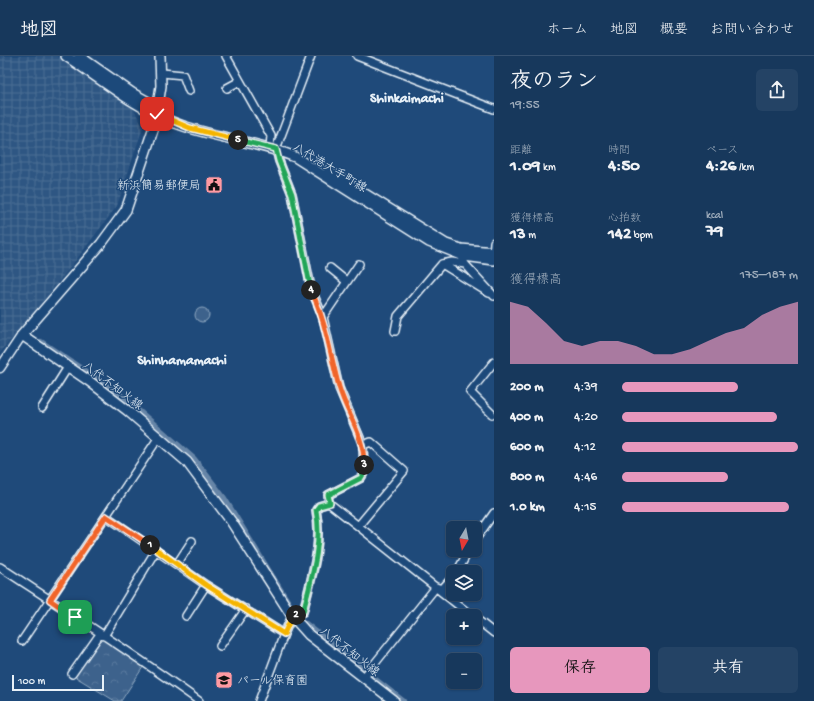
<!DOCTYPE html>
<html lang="ja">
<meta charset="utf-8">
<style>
body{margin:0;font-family:"Gochi Hand","Klee One",sans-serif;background:#244365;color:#f1f3f6;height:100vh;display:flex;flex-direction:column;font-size:15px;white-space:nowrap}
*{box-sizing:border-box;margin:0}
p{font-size:13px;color:#9eacbb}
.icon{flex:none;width:22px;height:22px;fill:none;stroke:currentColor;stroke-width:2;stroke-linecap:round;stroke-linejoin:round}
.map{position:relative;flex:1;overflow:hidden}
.panel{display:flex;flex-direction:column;background:#17385c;width:320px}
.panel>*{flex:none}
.needle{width:26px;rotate:190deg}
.controls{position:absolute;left:446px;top:465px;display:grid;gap:8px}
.controls a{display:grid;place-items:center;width:36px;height:36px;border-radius:6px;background:#17385c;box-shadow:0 1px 3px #0004,0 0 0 1px #365272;font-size:20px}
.scale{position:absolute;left:12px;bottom:10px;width:92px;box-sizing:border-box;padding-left:4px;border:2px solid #e8f1f8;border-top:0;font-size:11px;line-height:14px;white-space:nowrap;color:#e8f1f8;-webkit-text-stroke:3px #1f4a7a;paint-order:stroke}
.pin{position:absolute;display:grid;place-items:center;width:34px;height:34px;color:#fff;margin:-17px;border-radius:8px;box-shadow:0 2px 6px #0006}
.km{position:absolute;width:20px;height:20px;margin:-10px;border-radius:50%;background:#222;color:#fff;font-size:11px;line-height:20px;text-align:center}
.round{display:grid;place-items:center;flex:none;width:42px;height:42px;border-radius:6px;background:#244365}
.summary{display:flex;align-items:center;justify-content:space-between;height:68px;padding:0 16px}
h1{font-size:22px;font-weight:700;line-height:30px}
.metrics{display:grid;grid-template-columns:repeat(3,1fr);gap:6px;height:68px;padding:4px 16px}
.metrics div{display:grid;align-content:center}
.metrics b{font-size:17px;font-weight:700}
.metrics small{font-size:11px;font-weight:400}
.metrics p{font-size:11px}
.chart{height:112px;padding:8px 16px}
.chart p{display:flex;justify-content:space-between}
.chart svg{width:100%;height:72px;margin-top:4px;fill:#e797bd;opacity:.7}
.action{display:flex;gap:8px;margin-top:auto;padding:8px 16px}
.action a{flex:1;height:46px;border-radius:6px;background:#e797bd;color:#111;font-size:16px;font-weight:700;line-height:46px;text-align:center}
.action a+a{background:#244365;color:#f1f3f6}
ul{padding:0 16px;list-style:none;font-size:13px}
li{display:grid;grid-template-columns:64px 48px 1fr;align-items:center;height:30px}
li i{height:10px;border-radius:5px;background:#e797bd}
header{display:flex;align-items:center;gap:24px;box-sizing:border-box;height:56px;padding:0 20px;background:#17385c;border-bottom:1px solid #365272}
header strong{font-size:19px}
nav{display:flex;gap:22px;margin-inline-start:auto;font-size:14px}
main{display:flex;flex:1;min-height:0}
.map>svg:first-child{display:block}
.industrial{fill:url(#industrial-grid)}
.grass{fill:url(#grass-tufts);stroke:#92aac2}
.forest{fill:url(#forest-crowns);stroke:#92aac2}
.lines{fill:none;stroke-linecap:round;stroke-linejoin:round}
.canal{stroke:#6685a7;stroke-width:6}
.minor-casing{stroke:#e8f1f8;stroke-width:10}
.tertiary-casing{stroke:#e8f1f8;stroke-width:11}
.secondary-casing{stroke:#e8f1f8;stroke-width:12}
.minor{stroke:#1f4a7a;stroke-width:7}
.tertiary{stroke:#1f4a7a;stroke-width:8}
.secondary{stroke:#1f4a7a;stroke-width:9}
.split-1-casing{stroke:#fff;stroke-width:8}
.split-2-casing{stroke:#fff;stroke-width:8}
.split-3-casing{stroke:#fff;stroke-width:8}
.split-4-casing{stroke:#fff;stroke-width:8}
.split-5-casing{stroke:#fff;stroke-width:8}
.split-6-casing{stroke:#fff;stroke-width:8}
.split-1{stroke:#f0652b;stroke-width:5}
.split-2{stroke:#f5b400;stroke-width:5}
.split-3{stroke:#22a559;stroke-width:5}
.split-4{stroke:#f0652b;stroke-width:5}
.split-5{stroke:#22a559;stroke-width:5}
.split-6{stroke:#f5b400;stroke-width:5}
.labels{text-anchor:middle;stroke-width:3;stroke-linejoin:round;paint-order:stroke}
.street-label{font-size:12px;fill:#e8f1f8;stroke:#1f4a7a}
.poi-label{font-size:12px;fill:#e8f1f8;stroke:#1f4a7a;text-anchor:end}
.quarter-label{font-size:14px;font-weight:bold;fill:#e8f1f8;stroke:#1f4a7a}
</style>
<header>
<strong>地図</strong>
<nav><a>ホーム</a><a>地図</a><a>概要</a><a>お問い合わせ</a></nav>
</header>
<main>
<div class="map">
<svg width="494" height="645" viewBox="0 0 494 645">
<defs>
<pattern id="industrial-grid" width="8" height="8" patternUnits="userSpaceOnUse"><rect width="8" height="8" fill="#2e5683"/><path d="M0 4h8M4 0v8" fill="none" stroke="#4c6f95"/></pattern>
<pattern id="grass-tufts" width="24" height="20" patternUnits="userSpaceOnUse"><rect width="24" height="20" fill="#3c628c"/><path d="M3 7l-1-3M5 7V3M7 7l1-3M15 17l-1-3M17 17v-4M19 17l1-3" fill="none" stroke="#58799d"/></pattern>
<pattern id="forest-crowns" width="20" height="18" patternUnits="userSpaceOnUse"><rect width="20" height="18" fill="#3c628c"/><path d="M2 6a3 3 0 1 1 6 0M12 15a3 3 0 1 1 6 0" fill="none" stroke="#58799d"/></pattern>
</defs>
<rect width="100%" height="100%" fill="#1f4a7a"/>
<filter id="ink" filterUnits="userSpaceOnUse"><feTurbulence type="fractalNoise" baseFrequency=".025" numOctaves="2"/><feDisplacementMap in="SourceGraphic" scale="8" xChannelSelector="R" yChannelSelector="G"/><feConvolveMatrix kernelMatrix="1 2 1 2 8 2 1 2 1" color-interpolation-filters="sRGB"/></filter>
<g filter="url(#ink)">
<path class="industrial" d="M0,0H57L133,52L143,71L117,150L73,208L0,297Z"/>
<path class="grass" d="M195 259a7 7 0 1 1 14 0a7 7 0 1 1-14 0Z"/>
<path class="forest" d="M102,583L145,608L121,645H115L74,620Z"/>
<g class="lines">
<path class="canal" d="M41,286L119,338L194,403L224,442L291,551
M306,568L365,615
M372,621L403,645"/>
<defs>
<path id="minor" d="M226,0L271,80L270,91
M311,0L276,93L279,105L292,138L311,232L323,261L339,332L363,389L364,417L361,422L328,439L329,447L472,560
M357,0L494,53
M162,17L183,19L189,35
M227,32L240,25
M493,200L494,186
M463,204L465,208L494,240
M465,208L452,206L442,208L489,237
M330,212L346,225
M323,261L359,208
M395,275L398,260L442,208
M42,352L68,311
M492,358L470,336L494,306
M106,460L206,529L284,578
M359,469L404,415L371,386L363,389
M475,484L494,457
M177,508L192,485
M0,511C67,555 134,598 199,645
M457,516L469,494
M436,531L442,533L453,521
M186,560L206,529
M475,562L494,577
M104,580L156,494
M22,585L159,381
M220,590L246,553
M72,618L100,578
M364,621L436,531
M259,645L284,578L292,560L303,556C311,523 323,487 316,454L319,450L329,447"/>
<path id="tertiary" d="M0,312L22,279"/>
<path id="secondary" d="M66,0C101,23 136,52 175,67C214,82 256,85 295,101L429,186L464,200L494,204
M79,0L132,37L163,54
M160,0L161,30L155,68L126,154L101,188L22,279L89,325L128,355L187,406L231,465L292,560L309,579L394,645
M328,115L446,188L461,193L494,196"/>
</defs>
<use href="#minor" class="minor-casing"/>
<use href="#tertiary" class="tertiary-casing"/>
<use href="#secondary" class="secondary-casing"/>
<use href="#minor" class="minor"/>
<use href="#tertiary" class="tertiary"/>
<use href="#secondary" class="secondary"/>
</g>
</g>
<g class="lines" filter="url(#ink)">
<defs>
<path id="split-1" d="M75,561L50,544L106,460L150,489"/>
<path id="split-2" d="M150,489L206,529L284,578L292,560L296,559"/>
<path id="split-3" d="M296,559L303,556C311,523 323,488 316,454L319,450L330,447L328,439L361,422L364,417V409"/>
<path id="split-4" d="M311,234C326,265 330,298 339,331C347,358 365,381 364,409"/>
<path id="split-5" d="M238,84L276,93L279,105L292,138L311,234"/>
<path id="split-6" d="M157,58L190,72L238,84"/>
</defs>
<use href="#split-1" class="split-1-casing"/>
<use href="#split-2" class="split-2-casing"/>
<use href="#split-3" class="split-3-casing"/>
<use href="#split-4" class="split-4-casing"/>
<use href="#split-5" class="split-5-casing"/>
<use href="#split-6" class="split-6-casing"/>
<use href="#split-1" class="split-1"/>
<use href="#split-2" class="split-2"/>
<use href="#split-3" class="split-3"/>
<use href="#split-4" class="split-4"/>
<use href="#split-5" class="split-5"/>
<use href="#split-6" class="split-6"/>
</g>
<defs>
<symbol id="civic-square" viewBox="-11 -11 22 22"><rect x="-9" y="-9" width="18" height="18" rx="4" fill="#ff9aa2" stroke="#1f4a7a"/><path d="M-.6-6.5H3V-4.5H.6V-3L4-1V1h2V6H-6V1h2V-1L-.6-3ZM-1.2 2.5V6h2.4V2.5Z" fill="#111"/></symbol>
<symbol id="school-square" viewBox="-11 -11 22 22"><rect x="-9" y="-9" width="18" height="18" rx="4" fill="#ff9aa2" stroke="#1f4a7a"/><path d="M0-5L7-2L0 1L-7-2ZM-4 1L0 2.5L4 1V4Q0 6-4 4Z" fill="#111"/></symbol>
</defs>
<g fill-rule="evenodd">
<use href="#civic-square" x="204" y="119" width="20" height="20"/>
<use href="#school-square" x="214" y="614" width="20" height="20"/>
</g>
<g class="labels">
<g class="street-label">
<text transform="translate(330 111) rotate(31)" y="4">八代港大手町線</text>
<text transform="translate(113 329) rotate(37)" y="4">八代不知火線</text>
<text transform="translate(350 595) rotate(38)" y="4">八代不知火線</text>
</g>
<g class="poi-label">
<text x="201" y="133">新浜簡易郵便局</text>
<text x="237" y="628" text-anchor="start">パール保育園</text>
</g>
<g class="quarter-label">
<text x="407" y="46">Shinkaimachi</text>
<text x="182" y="308">Shinhamamachi</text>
</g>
</g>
</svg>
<div class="controls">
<a><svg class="needle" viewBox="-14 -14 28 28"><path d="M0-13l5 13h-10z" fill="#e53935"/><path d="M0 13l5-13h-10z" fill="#9eacbb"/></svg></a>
<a><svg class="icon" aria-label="layers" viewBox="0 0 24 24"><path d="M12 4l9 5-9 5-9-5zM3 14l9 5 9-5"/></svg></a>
<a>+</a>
<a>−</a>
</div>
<div class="scale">100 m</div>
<div class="pin" style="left:75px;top:561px;background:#1e9e55"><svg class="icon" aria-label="arrive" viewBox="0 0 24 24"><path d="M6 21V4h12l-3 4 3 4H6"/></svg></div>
<div class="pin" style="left:157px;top:58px;background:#d93025"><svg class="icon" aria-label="check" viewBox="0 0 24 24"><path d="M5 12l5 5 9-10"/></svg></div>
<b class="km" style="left:150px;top:489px">1</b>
<b class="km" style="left:296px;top:559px">2</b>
<b class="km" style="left:364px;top:409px">3</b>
<b class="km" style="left:311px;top:234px">4</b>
<b class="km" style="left:238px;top:84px">5</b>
</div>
<section class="panel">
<div class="summary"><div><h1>夜のラン</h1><p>19:55</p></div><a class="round"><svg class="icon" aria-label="share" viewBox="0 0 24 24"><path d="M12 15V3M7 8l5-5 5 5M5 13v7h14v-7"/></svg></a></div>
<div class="metrics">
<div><p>距離</p><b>1.09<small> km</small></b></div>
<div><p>時間</p><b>4:50</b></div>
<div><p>ペース</p><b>4:26<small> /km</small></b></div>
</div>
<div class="metrics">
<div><p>獲得標高</p><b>13<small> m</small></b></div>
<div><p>心拍数</p><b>142<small> bpm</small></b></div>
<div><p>kcal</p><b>79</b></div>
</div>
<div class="chart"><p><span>獲得標高</span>175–187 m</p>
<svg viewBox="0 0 160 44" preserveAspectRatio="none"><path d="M0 44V6L10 9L20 19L30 30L40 33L50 30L60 30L70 33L80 38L90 38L100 35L110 30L120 25L130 22L140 14L150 9L160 6V44z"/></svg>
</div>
<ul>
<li><b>200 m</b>4:39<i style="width:66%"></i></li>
<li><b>400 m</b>4:20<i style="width:88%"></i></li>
<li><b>600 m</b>4:12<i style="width:100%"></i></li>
<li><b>800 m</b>4:46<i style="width:60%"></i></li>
<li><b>1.0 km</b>4:15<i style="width:95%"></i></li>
</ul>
<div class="action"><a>保存</a><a>共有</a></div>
</section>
</main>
